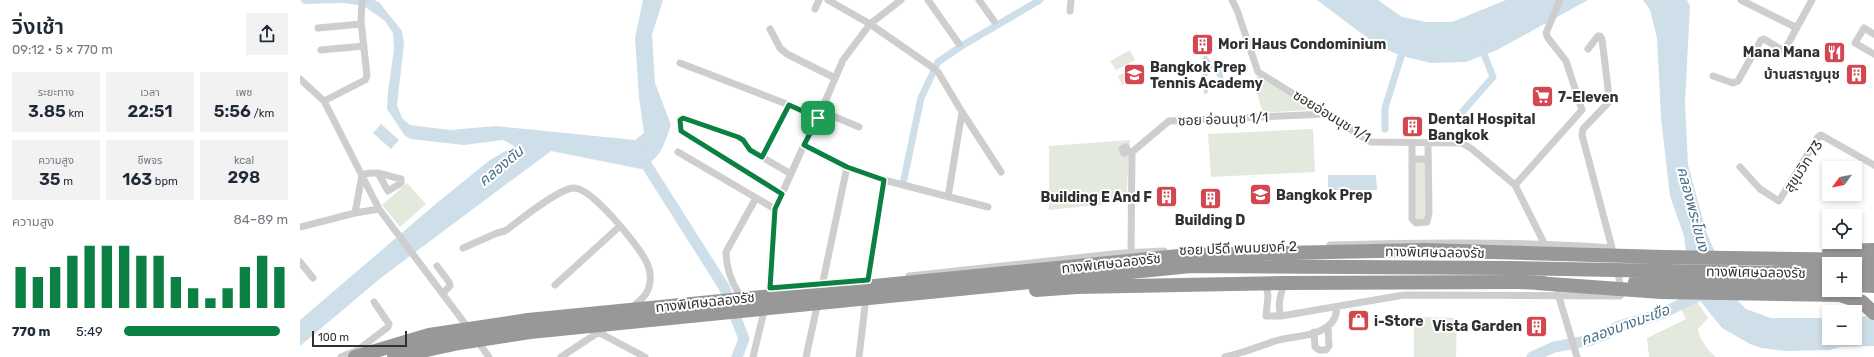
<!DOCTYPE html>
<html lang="th">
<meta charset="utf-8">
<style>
body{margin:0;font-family:Rubik,"Noto Sans Thai",sans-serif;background:#f2f2f3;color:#1f2937;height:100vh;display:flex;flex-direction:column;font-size:15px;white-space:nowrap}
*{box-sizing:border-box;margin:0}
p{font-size:13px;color:#747a83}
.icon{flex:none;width:22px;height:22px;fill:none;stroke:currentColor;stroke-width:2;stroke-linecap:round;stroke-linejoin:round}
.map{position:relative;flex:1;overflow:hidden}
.details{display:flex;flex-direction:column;background:#fff;width:300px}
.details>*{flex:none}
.needle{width:26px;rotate:238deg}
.fabs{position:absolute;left:1522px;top:161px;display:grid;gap:8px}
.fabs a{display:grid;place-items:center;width:40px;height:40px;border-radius:0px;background:#fff;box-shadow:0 2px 6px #0003;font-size:20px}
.scale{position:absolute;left:12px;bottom:10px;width:95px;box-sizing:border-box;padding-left:4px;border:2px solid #313131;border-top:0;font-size:11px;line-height:14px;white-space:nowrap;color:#313131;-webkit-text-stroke:3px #fff;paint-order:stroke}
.pin{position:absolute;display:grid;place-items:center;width:34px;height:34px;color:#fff;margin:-17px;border-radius:8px;box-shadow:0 2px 6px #0006}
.round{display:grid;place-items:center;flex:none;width:42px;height:42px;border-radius:0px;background:#f2f2f3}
.head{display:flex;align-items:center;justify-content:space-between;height:68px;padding:0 12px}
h1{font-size:22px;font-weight:600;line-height:30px}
.stats{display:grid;grid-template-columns:repeat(3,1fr);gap:6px;height:68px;padding:4px 12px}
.stats div{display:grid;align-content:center;border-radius:0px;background:#f2f2f3;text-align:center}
.stats b{font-size:17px;font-weight:600}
.stats small{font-size:11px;font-weight:400}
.stats p{font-size:11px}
.chart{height:112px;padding:8px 12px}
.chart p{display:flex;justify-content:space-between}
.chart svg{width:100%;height:72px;margin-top:4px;stroke:#0b8043;stroke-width:6}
ul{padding:0 12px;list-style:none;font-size:13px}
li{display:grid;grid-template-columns:64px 48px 1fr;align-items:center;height:30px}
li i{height:10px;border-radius:5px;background:#0b8043}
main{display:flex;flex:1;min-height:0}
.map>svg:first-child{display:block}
.green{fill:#e4e9dd}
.water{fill:#cfdfe9}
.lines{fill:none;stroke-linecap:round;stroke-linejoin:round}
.canal{stroke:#cfdfe9;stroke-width:7}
.river{stroke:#cfdfe9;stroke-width:11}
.street{stroke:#cecece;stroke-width:7}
.highway{stroke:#989898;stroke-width:14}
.highway-bridge{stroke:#989898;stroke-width:14}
.route-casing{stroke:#fff;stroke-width:8}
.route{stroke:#0b8043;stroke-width:5}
.labels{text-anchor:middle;stroke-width:4;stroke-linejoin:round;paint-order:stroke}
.poi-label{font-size:14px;font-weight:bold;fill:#313131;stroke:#fff;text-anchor:start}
.street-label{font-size:14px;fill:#313131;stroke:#fff}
.water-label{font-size:15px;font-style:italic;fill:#46708b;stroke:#fff}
</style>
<main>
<section class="details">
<div class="head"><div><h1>วิ่งเช้า</h1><p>09:12 · 5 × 770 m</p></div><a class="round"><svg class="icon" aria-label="share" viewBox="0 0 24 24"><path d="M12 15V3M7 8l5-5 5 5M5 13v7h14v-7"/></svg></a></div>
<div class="stats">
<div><p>ระยะทาง</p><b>3.85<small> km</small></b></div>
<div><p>เวลา</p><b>22:51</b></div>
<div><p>เพซ</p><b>5:56<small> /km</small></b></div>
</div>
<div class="stats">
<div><p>ความสูง</p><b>35<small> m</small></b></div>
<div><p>ชีพจร</p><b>163<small> bpm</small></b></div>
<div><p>kcal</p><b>298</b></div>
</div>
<div class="chart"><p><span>ความสูง</span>84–89 m</p>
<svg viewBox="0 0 160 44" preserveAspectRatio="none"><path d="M5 44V19M15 44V25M25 44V19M35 44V12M45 44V6M55 44V6M65 44V6M75 44V12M85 44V12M95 44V25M105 44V32M115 44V38M125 44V32M135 44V19M145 44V12M155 44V19"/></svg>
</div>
<ul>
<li><b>770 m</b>5:49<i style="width:95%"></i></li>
</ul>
</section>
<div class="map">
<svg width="1574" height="357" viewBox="0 0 1574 357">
<rect width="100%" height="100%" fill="#fff"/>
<path class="green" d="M830,50L835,60L816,70L810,61Z
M838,65L843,75L822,85L818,76Z
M958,76L1006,106V110L963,113L953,80Z
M1013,129L1015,172L911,177L908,134Z
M830,140L826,202L749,210V146Z
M1127,160L1126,217L1125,220L1118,221L1115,217L1114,161Z
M107,183L126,204L100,227L82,205Z
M1397,301L1408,318L1398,329C1398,337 1409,352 1416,357H1349L1347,338L1386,319L1381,309Z
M1114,317L1157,318L1156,357H1114Z"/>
<path class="water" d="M0,0H74L79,2L102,31L104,44L97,105L102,118L110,125L150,130L196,126L335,140L344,133L339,97L335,38L343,0H363L352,35L355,83L371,125C363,147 362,156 341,169L251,151L82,277L0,346V320L138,202L190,160L214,146L203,140L164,145L111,139L105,136L87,109L88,92L94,49L93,33L85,21L64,6L44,3L4,4Z
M1017,0H1078L1102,17L1126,22H1152L1206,0H1288L1197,50L1166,62L1131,63L1102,56L1082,48L1054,28Z
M1343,0H1387L1390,6L1385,103L1388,165L1406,231L1433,296L1446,309L1471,318H1529V338H1555V317L1574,316V346L1540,347L1530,350L1486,351L1461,348L1450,344L1422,328L1397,297L1389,275L1384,236L1370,196L1361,118L1357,38L1350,10Z
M904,56H907L914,67L921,68L925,83L923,84L916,74L911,72L907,76L908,93L904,94L902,60Z
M81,124L99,140L91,149L73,133Z
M1028,175H1076L1077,190H1028Z"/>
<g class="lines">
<path class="canal" d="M1156,119L1193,77L1181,46
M1085,129V108L1104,47
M604,179L621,98L638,62L663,45L740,0"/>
<path class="river" d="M339,153L424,287L444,339L437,357
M1232,357L1254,347L1291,340L1306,334L1319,326L1361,314L1404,293"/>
<path class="street" d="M528,0L570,24L632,67L638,72L662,112L648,197
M628,0L659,44
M679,0L694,21
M932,0L937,10L958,72L1071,142L1162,143L1172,149L1215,185L1282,110L1266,61L1248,38L1246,33L1260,0
M1441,0L1497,28
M515,9L519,0
M770,11L771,0
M18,28L61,24
M470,29L480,48L487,54L535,78
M1574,34L1564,28L1555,43L1574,54
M1288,49L1298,36H1300L1302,39L1309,97L1308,103L1283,129L1282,135L1312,248
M21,50L64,46
M380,63L489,105L518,118
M1413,76L1433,83L1438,81L1461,40L1464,39L1484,51L1512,0
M0,79L24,101L79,209L169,329
M24,101L65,80L67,76L61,21L62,0
M521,111L559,127
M662,112L701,172
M1112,143V219L1116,223L1127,222L1129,213L1128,143
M504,145L547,167L584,180L688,207
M828,151L826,147L822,149L824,153L828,151L832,152
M378,152L475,209
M462,157L489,105
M1112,159H1128
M1440,167L1460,189L1479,201L1518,137L1521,135L1574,165
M62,175C75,170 88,176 101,179V183L88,191L78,173
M1215,185L1244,243
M482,194L381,131L380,120L383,118L438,137L443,140L450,150L491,174
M55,213L79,209
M0,227L55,213L62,175
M1030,245C1124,242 1218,241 1312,248L1314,257
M163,248L197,233L205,231C219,221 259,188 274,188C292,188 338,245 346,261C349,267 351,275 350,282C349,294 340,301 331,308
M831,253L832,152L869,121L1026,114
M0,262L13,278
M137,266L149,282L150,286L143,293
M609,276L822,253L864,251
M966,284L968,296L966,316H981L1104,295L1320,296L1322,293L1317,269
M255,285L320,226
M522,286L547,167
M470,288L557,281
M469,293L475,209L504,145L518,118L543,60L570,24L601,0
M439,294C431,281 426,267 426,252L456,198
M1258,294L1277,357
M981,316C977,305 981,294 984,283
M298,332L345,357
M1014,332L1015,347L1019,350H1026L1029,346L1028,327
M176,339L189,357
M41,357L58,350L88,327L89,324L74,302
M261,357L305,328
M453,357L465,307
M506,357L518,302
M559,357L568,280L584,180
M925,357C942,353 958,347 975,341C991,336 1015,337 1028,326C1035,321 1036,315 1037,307"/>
<path class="highway" d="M1529,251L1574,250
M1363,257L1574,260
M1555,272H1574
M1470,273L1529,272
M1370,281L1529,285
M1555,285L1574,286
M777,287L984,283L1216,282"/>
<path class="highway-bridge" d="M1216,282L1244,283
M1335,282L1370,281
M1236,283L1361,292L1540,295L1562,302L1574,313
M736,290L777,287
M55,357L129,335L228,320L889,255L1124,250L1363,257
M94,357L159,343L230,332L891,266L1208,268L1470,273"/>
</g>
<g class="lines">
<defs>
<path id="route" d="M489,105L518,118L504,145L547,167L584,180L568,280L470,288L475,209L482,194L381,131L380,120L383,118L438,137L443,140L450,150L462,157Z"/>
</defs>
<use href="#route" class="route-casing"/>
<use href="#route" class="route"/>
</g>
<defs>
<symbol id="building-square" viewBox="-11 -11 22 22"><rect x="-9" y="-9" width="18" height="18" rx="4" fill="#d34751" stroke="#fff"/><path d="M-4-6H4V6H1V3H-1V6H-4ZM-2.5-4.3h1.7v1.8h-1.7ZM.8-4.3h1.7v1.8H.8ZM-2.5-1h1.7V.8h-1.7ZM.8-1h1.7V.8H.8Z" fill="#fff"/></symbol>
<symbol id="restaurant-square" viewBox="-11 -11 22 22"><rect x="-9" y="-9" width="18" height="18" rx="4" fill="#d34751" stroke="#fff"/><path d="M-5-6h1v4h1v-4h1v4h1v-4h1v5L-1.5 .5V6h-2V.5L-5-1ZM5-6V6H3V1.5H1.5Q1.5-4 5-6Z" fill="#fff"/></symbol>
<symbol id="school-square" viewBox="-11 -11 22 22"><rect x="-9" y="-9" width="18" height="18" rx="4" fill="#d34751" stroke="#fff"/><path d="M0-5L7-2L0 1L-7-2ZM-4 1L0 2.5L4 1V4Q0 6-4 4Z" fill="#fff"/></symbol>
<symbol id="supermarket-square" viewBox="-11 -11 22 22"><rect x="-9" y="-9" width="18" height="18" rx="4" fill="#d34751" stroke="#fff"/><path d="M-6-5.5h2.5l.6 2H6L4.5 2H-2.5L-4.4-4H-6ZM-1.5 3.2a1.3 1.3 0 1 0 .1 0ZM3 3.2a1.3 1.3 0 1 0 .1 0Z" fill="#fff"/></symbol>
<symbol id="shop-square" viewBox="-11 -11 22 22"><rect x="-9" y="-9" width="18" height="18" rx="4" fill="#d34751" stroke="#fff"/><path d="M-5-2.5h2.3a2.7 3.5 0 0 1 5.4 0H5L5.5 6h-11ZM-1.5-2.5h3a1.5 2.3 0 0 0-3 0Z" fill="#fff"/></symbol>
</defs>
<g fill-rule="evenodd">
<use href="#building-square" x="890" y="32" width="25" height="25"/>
<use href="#restaurant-square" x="1522" y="40" width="25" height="25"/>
<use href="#building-square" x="1544" y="62" width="25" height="25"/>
<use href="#school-square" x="822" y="62" width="25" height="25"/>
<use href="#supermarket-square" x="1230" y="84" width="25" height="25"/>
<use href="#building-square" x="1100" y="114" width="25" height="25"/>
<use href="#school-square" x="948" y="182" width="25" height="25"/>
<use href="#building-square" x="854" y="184" width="25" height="25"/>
<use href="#building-square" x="898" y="186" width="25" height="25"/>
<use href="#shop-square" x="1046" y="308" width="25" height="25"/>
<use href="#building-square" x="1224" y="314" width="25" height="25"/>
</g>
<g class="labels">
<g class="poi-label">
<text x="918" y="49">Mori Haus Condominium</text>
<text x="1520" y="57" text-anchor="end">Mana Mana</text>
<text x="850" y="72">Bangkok Prep<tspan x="850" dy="16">Tennis Academy</tspan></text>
<text x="1540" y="79" text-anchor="end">บ้านสราญนุช</text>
<text x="1258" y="102">7-Eleven</text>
<text x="1128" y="124">Dental Hospital<tspan x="1128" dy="16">Bangkok</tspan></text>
<text x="976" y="200">Bangkok Prep</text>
<text x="852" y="202" text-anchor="end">Building E And F</text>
<text x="910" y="225" text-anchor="middle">Building D</text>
<text x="1074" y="326">i-Store</text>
<text x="1222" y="331" text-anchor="end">Vista Garden</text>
</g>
<g class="street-label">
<text transform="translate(1032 116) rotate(31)" y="5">ซอยอ่อนนุช 1/1</text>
<text transform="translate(923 119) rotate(-2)" y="5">ซอย อ่อนนุช 1/1</text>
<text transform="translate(1503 166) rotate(-57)" y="5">สุขุมวิท 73</text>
<text transform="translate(938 248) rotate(-2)" y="5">ซอย ปรีดี พนมยงค์ 2</text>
<text transform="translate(1135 252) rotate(1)" y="5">ทางพิเศษฉลองรัช</text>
<text transform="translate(811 263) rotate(-6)" y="5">ทางพิเศษฉลองรัช</text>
<text transform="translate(1456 272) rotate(1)" y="5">ทางพิเศษฉลองรัช</text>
<text transform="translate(405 302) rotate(-6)" y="5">ทางพิเศษฉลองรัช</text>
</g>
<g class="water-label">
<text transform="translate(201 166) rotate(-40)" y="5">คลองตัน</text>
<text transform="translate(1393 209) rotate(75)" y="5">คลองพระโขนง</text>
<text transform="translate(1325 325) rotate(-20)" y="5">คลองบางมะเขือ</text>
</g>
</g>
</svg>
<div class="fabs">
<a><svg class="needle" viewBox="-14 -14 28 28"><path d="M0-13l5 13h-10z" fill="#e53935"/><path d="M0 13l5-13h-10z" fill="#747a83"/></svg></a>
<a><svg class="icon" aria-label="locate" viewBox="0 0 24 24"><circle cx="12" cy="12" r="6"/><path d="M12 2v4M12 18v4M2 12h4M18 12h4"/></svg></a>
<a>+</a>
<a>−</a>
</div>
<div class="scale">100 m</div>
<div class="pin" style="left:518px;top:118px;background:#1e9e55"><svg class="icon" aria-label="arrive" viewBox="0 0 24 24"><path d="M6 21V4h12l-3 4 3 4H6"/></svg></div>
</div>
</main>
